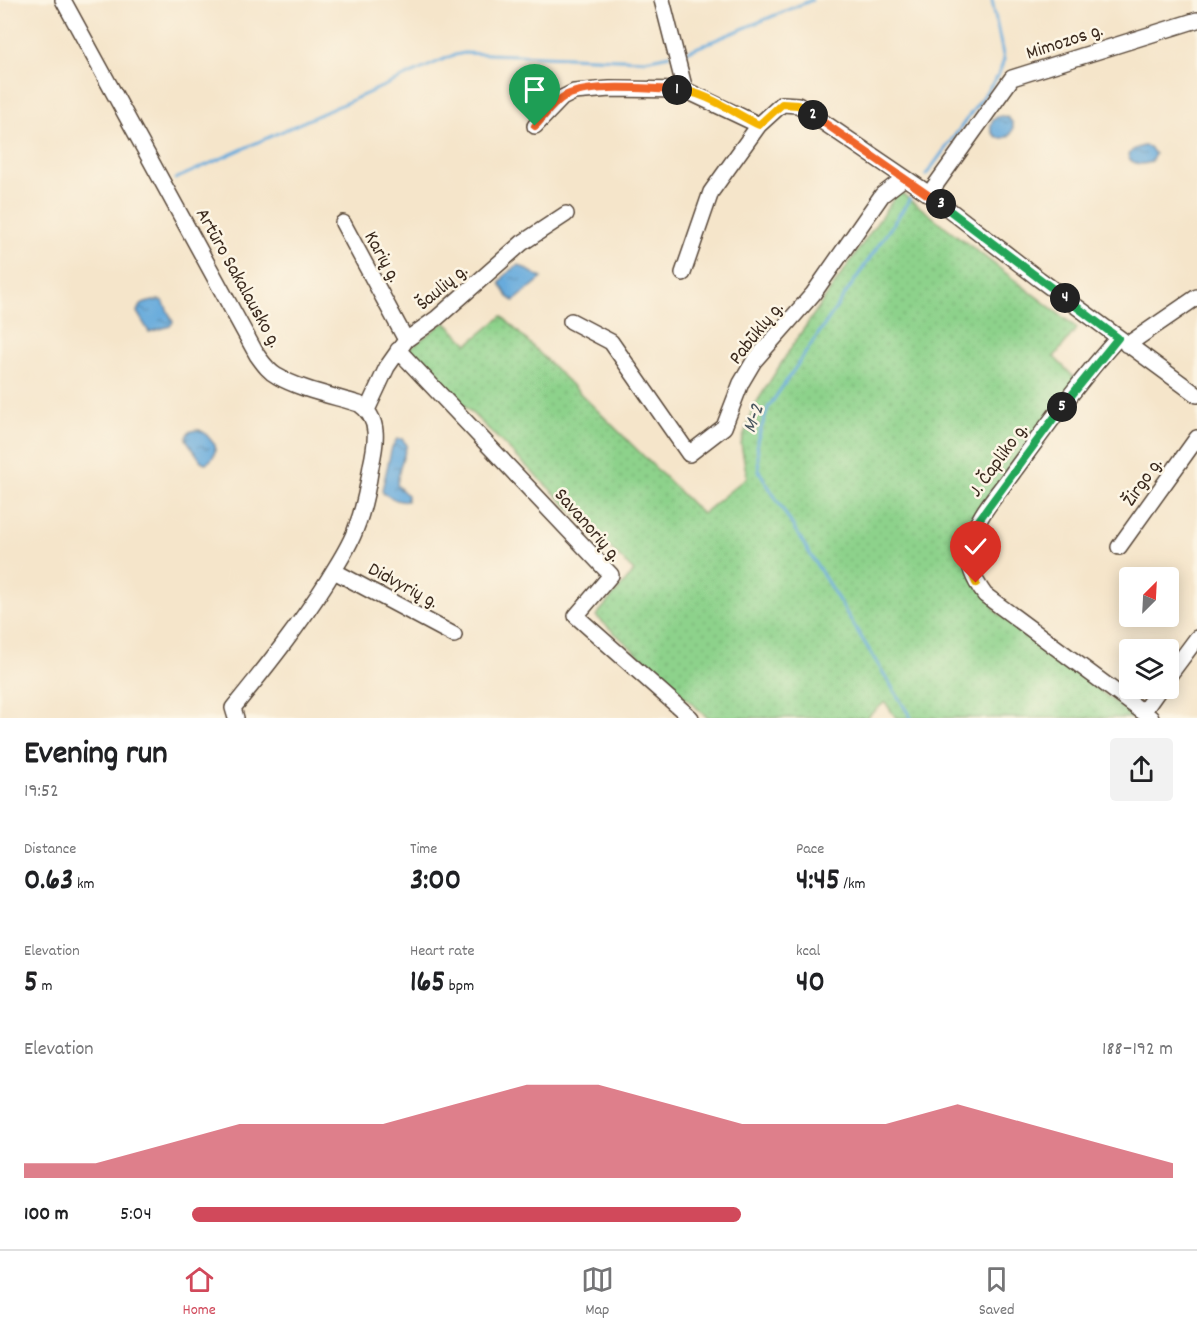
<!DOCTYPE html>
<meta charset="utf-8">
<style>
body{margin:0;font-family:Dekko,sans-serif;background:#f2f2f2;color:#202124;height:100vh;display:flex;flex-direction:column;font-size:22px;white-space:nowrap}
*{box-sizing:border-box;margin:0}
p{font-size:20px;color:#757577}
.icon{flex:none;width:33px;height:33px;fill:none;stroke:currentColor;stroke-width:2;stroke-linecap:round;stroke-linejoin:round}
.map{position:relative;height:718px;overflow:hidden}
.panel{display:flex;flex-direction:column;background:#fff;flex:1}
.panel>*{flex:none}
.needle{width:39px;rotate:24deg}
.fabs{position:absolute;left:1119px;top:567px;display:grid;gap:12px}
.fabs a{display:grid;place-items:center;width:60px;height:60px;border-radius:6px;background:#fff;box-shadow:0 3px 15px #0003;font-size:30px}
.pin{position:absolute;display:grid;place-items:center;width:51px;height:51px;color:#fff;margin:-62px -26px;border-radius:50% 50% 50% 0;rotate:-45deg;box-shadow:0 0 6px #0007}
.pin .icon{rotate:45deg}
.km{position:absolute;width:30px;height:30px;margin:-15px;border-radius:50%;background:#222;color:#fff;font-size:16px;line-height:30px;text-align:center}
.round{display:grid;place-items:center;flex:none;width:63px;height:63px;border-radius:6px;background:#f2f2f2}
.headline{display:flex;align-items:center;justify-content:space-between;height:102px;padding:0 24px}
h1{font-size:33px;font-weight:700;line-height:45px}
.figures{display:grid;grid-template-columns:repeat(3,1fr);gap:9px;height:102px;padding:6px 24px}
.figures div{display:grid;align-content:center}
.figures b{font-size:30px;font-weight:700}
.figures small{font-size:16px;font-weight:400}
.figures p{font-size:16px}
.chart{height:168px;padding:12px 24px}
.chart p{display:flex;justify-content:space-between}
.chart svg{width:100%;height:108px;margin-top:6px;fill:#d1495b;opacity:.7}
ul{padding:0 24px;list-style:none;font-size:20px}
li{display:grid;grid-template-columns:96px 72px 1fr;align-items:center;height:45px}
li i{height:15px;border-radius:8px;background:#d1495b}
.tabs{display:flex;justify-content:space-around;align-items:center;height:84px;border-top:2px solid #e0e0e0;background:#fff;font-size:16px;color:#757577}
.tabs a{display:grid;justify-items:center;gap:3px}
.tabs .on{color:#d1495b}
.map>svg:first-child{display:block}
.grass{fill:url(#grass-dots);stroke:#647e54;stroke-width:1.5}
.water{fill:url(#water-ripples);stroke:#516a7d;stroke-width:1.5}
.lines{fill:none;stroke-linecap:round;stroke-linejoin:round}
.stream{stroke:#67abdc;stroke-width:3}
.minor-casing{stroke:#574638;stroke-width:18}
.minor{stroke:#fff;stroke-width:15}
.split-1-casing{stroke:#fff;stroke-width:12}
.split-2-casing{stroke:#fff;stroke-width:12}
.split-3-casing{stroke:#fff;stroke-width:12}
.split-4-casing{stroke:#fff;stroke-width:12}
.split-5-casing{stroke:#fff;stroke-width:12}
.split-6-casing{stroke:#fff;stroke-width:12}
.split-7-casing{stroke:#fff;stroke-width:12}
.split-1{stroke:#f0652b;stroke-width:8}
.split-2{stroke:#f5b400;stroke-width:8}
.split-3{stroke:#f0652b;stroke-width:8}
.split-4{stroke:#22a559;stroke-width:8}
.split-5{stroke:#22a559;stroke-width:8}
.split-6{stroke:#22a559;stroke-width:8}
.split-7{stroke:#f5b400;stroke-width:8}
.labels{text-anchor:middle;stroke-width:5;stroke-linejoin:round;paint-order:stroke}
.street-label{font-size:20px;fill:#3b2a1e;stroke:#fcf5e5}
.water-label{font-size:21px;font-style:italic;fill:#4a5760;stroke:#fcf5e5}
</style>
<div class="map">
<svg width="1197" height="718" viewBox="0 0 1197 718">
<defs>
<pattern id="grass-dots" width="8" height="8" patternUnits="userSpaceOnUse" patternTransform="scale(1.5)"><rect width="8" height="8" fill="#8dd28b"/><path d="M2 2h.1M6 6h.1" fill="none" stroke="#7bb478" stroke-width="1.8" stroke-linecap="round"/></pattern>
<pattern id="water-ripples" width="26" height="14" patternUnits="userSpaceOnUse" patternTransform="scale(1.5)"><rect width="26" height="14" fill="#67abdc"/><path d="M2 4q2-2 4 0t4 0M15 11q2-2 4 0t4 0" fill="none" stroke="#568bb2"/></pattern>
</defs>
<rect width="100%" height="100%" fill="#fcf5e5"/>
<filter id="ink" filterUnits="userSpaceOnUse"><feTurbulence type="fractalNoise" baseFrequency=".0167" numOctaves="2"/><feDisplacementMap in="SourceGraphic" scale="12" xChannelSelector="R" yChannelSelector="G"/><feConvolveMatrix kernelMatrix="1 2 1 2 8 2 1 2 1" color-interpolation-filters="sRGB"/></filter>
<filter id="wash" filterUnits="userSpaceOnUse"><feTurbulence type="fractalNoise" baseFrequency=".008" numOctaves="4" result="noise"/><feDisplacementMap in="SourceGraphic" scale="24" xChannelSelector="R" yChannelSelector="G"/><feGaussianBlur stdDeviation="1.35" result="paint"/><feColorMatrix in="noise" values="0 0 0 0 0 0 0 0 0 0 0 0 0 0 0 0 0 1.4 0 .05"/><feComposite in="paint" operator="in"/></filter>
<g filter="url(#wash)">
<rect width="100%" height="100%" fill="#f5e5ca"/>
<path class="grass" d="M899,191L1077,328L1054,357L1077,380L965,539L996,611L1136,718H896L885,702L866,718H708L596,616L634,571L407,350L445,322L468,344L502,316L702,514L747,477L741,444L753,408L796,340Z"/>
<path class="water" d="M991 127a11 11 0 1 1 22 0a11 11 0 1 1-22 0Z
M1144,146L1150,147L1155,154L1151,162C1142,165 1136,165 1129,159C1128,150 1137,148 1144,146Z
M519,265L542,278L514,301L508,297L500,283L505,275Z
M158,300L163,301L173,322L170,326L149,332L137,312C139,302 150,302 158,300Z
M199,430L205,433L215,445C216,453 213,461 205,463L201,461L186,439C187,430 192,431 199,430Z
M397,439H402L407,445L400,467L397,485L407,495V501C398,503 391,497 383,493L382,490L392,447Z"/>
<g class="lines">
<path class="stream" d="M684,53L812,0
M926,175L998,76L1004,60L992,0
M175,179L451,56L464,53L645,60L670,55
M910,199L768,408L757,441L759,471L911,718"/>
</g>
</g>
<g filter="url(#ink)">
<g class="lines">
<defs>
<path id="minor" d="M63,0L257,355C263,363 268,371 277,376C299,389 333,396 359,404C381,418 376,444 371,466C368,487 364,508 356,528C350,546 338,563 328,580C299,626 267,666 233,708L236,718
M662,0L685,90
M535,126L562,98L574,92L610,89L685,90L759,125
M929,194L1012,78L1197,20
M343,223L406,340
M683,273L711,192L759,125L782,104L798,105L929,194L1039,279L1197,395
M571,321L611,342L689,454L724,427L741,383L754,361L813,294L882,195L904,178
M1118,338C1080,380 1047,426 1014,471C998,494 975,517 970,545C966,565 974,580 985,595L1151,718
M1127,345L1197,297
M398,350L611,575L576,616L691,718
M367,410L387,367L406,340L437,318L522,243L566,214
M1119,547L1197,438
M334,571L454,635
M1168,677L1197,638
M1143,712L1160,688"/>
</defs>
<use href="#minor" class="minor-casing"/>
<use href="#minor" class="minor"/>
</g>
</g>
<g class="lines" filter="url(#ink)">
<defs>
<path id="split-1" d="M535,126C544,117 553,102 565,96C589,83 648,89 677,90"/>
<path id="split-2" d="M677,90C702,90 736,114 759,125L782,104L798,105L813,115"/>
<path id="split-3" d="M813,115L941,204"/>
<path id="split-4" d="M941,204L1065,298"/>
<path id="split-5" d="M1062,407L1118,338L1065,298"/>
<path id="split-6" d="M972,534L976,524L1062,407"/>
<path id="split-7" d="M972,534C967,552 969,566 976,583"/>
</defs>
<use href="#split-1" class="split-1-casing"/>
<use href="#split-2" class="split-2-casing"/>
<use href="#split-3" class="split-3-casing"/>
<use href="#split-4" class="split-4-casing"/>
<use href="#split-5" class="split-5-casing"/>
<use href="#split-6" class="split-6-casing"/>
<use href="#split-7" class="split-7-casing"/>
<use href="#split-1" class="split-1"/>
<use href="#split-2" class="split-2"/>
<use href="#split-3" class="split-3"/>
<use href="#split-4" class="split-4"/>
<use href="#split-5" class="split-5"/>
<use href="#split-6" class="split-6"/>
<use href="#split-7" class="split-7"/>
</g>
<g class="labels">
<g class="street-label">
<text transform="translate(1064 40) rotate(-18)" y="7">Mimozos g.</text>
<text transform="translate(384 256) rotate(61)" y="7">Karių g.</text>
<text transform="translate(240 277) rotate(61)" y="7">Artūro Sakalausko g.</text>
<text transform="translate(441 286) rotate(-40)" y="7">Šaulių g.</text>
<text transform="translate(755 332) rotate(-51)" y="7">Pabūklų g.</text>
<text transform="translate(997 459) rotate(-54)" y="7">J. Čapliko g.</text>
<text transform="translate(1141 481) rotate(-55)" y="7">Žirgo g.</text>
<text transform="translate(589 524) rotate(49)" y="7">Savanorių g.</text>
<text transform="translate(404 584) rotate(28)" y="7">Didvyrių g.</text>
</g>
<g class="water-label">
<text transform="translate(752 418) rotate(-71)" y="7">M-2</text>
</g>
</g>
</svg>
<div class="fabs">
<a><svg class="needle" viewBox="-14 -14 28 28"><path d="M0-13l5 13h-10z" fill="#e53935"/><path d="M0 13l5-13h-10z" fill="#757577"/></svg></a>
<a><svg class="icon" aria-label="layers" viewBox="0 0 24 24"><path d="M12 4l9 5-9 5-9-5zM3 14l9 5 9-5"/></svg></a>
</div>
<div class="pin" style="left:535px;top:126px;background:#1e9e55"><svg class="icon" aria-label="arrive" viewBox="0 0 24 24"><path d="M6 21V4h12l-3 4 3 4H6"/></svg></div>
<div class="pin" style="left:976px;top:583px;background:#d93025"><svg class="icon" aria-label="check" viewBox="0 0 24 24"><path d="M5 12l5 5 9-10"/></svg></div>
<b class="km" style="left:677px;top:90px">1</b>
<b class="km" style="left:813px;top:115px">2</b>
<b class="km" style="left:941px;top:204px">3</b>
<b class="km" style="left:1065px;top:298px">4</b>
<b class="km" style="left:1062px;top:407px">5</b>
</div>
<section class="panel">
<div class="headline"><div><h1>Evening run</h1><p>19:52</p></div><a class="round"><svg class="icon" aria-label="share" viewBox="0 0 24 24"><path d="M12 15V3M7 8l5-5 5 5M5 13v7h14v-7"/></svg></a></div>
<div class="figures">
<div><p>Distance</p><b>0.63<small> km</small></b></div>
<div><p>Time</p><b>3:00</b></div>
<div><p>Pace</p><b>4:45<small> /km</small></b></div>
</div>
<div class="figures">
<div><p>Elevation</p><b>5<small> m</small></b></div>
<div><p>Heart rate</p><b>165<small> bpm</small></b></div>
<div><p>kcal</p><b>40</b></div>
</div>
<div class="chart"><p><span>Elevation</span>188–192 m</p>
<svg viewBox="0 0 160 44" preserveAspectRatio="none"><path d="M0 44V38L10 38L20 30L30 22L40 22L50 22L60 14L70 6L80 6L90 14L100 22L110 22L120 22L130 14L140 22L150 30L160 38V44z"/></svg>
</div>
<ul>
<li><b>100 m</b>5:04<i style="width:56%"></i></li>
</ul>
</section>
<nav class="tabs">
<a class="on"><svg class="icon" aria-label="home" viewBox="0 0 24 24"><path d="M3 11l9-7 9 7M6 9v11h12V9"/></svg>Home</a>
<a><svg class="icon" aria-label="map" viewBox="0 0 24 24"><path d="M3 6l6-2 6 2 6-2v14l-6 2-6-2-6 2zM9 4v14M15 6v14"/></svg>Map</a>
<a><svg class="icon" aria-label="saved" viewBox="0 0 24 24"><path d="M7 4h10v16l-5-4-5 4z"/></svg>Saved</a>
</nav>
